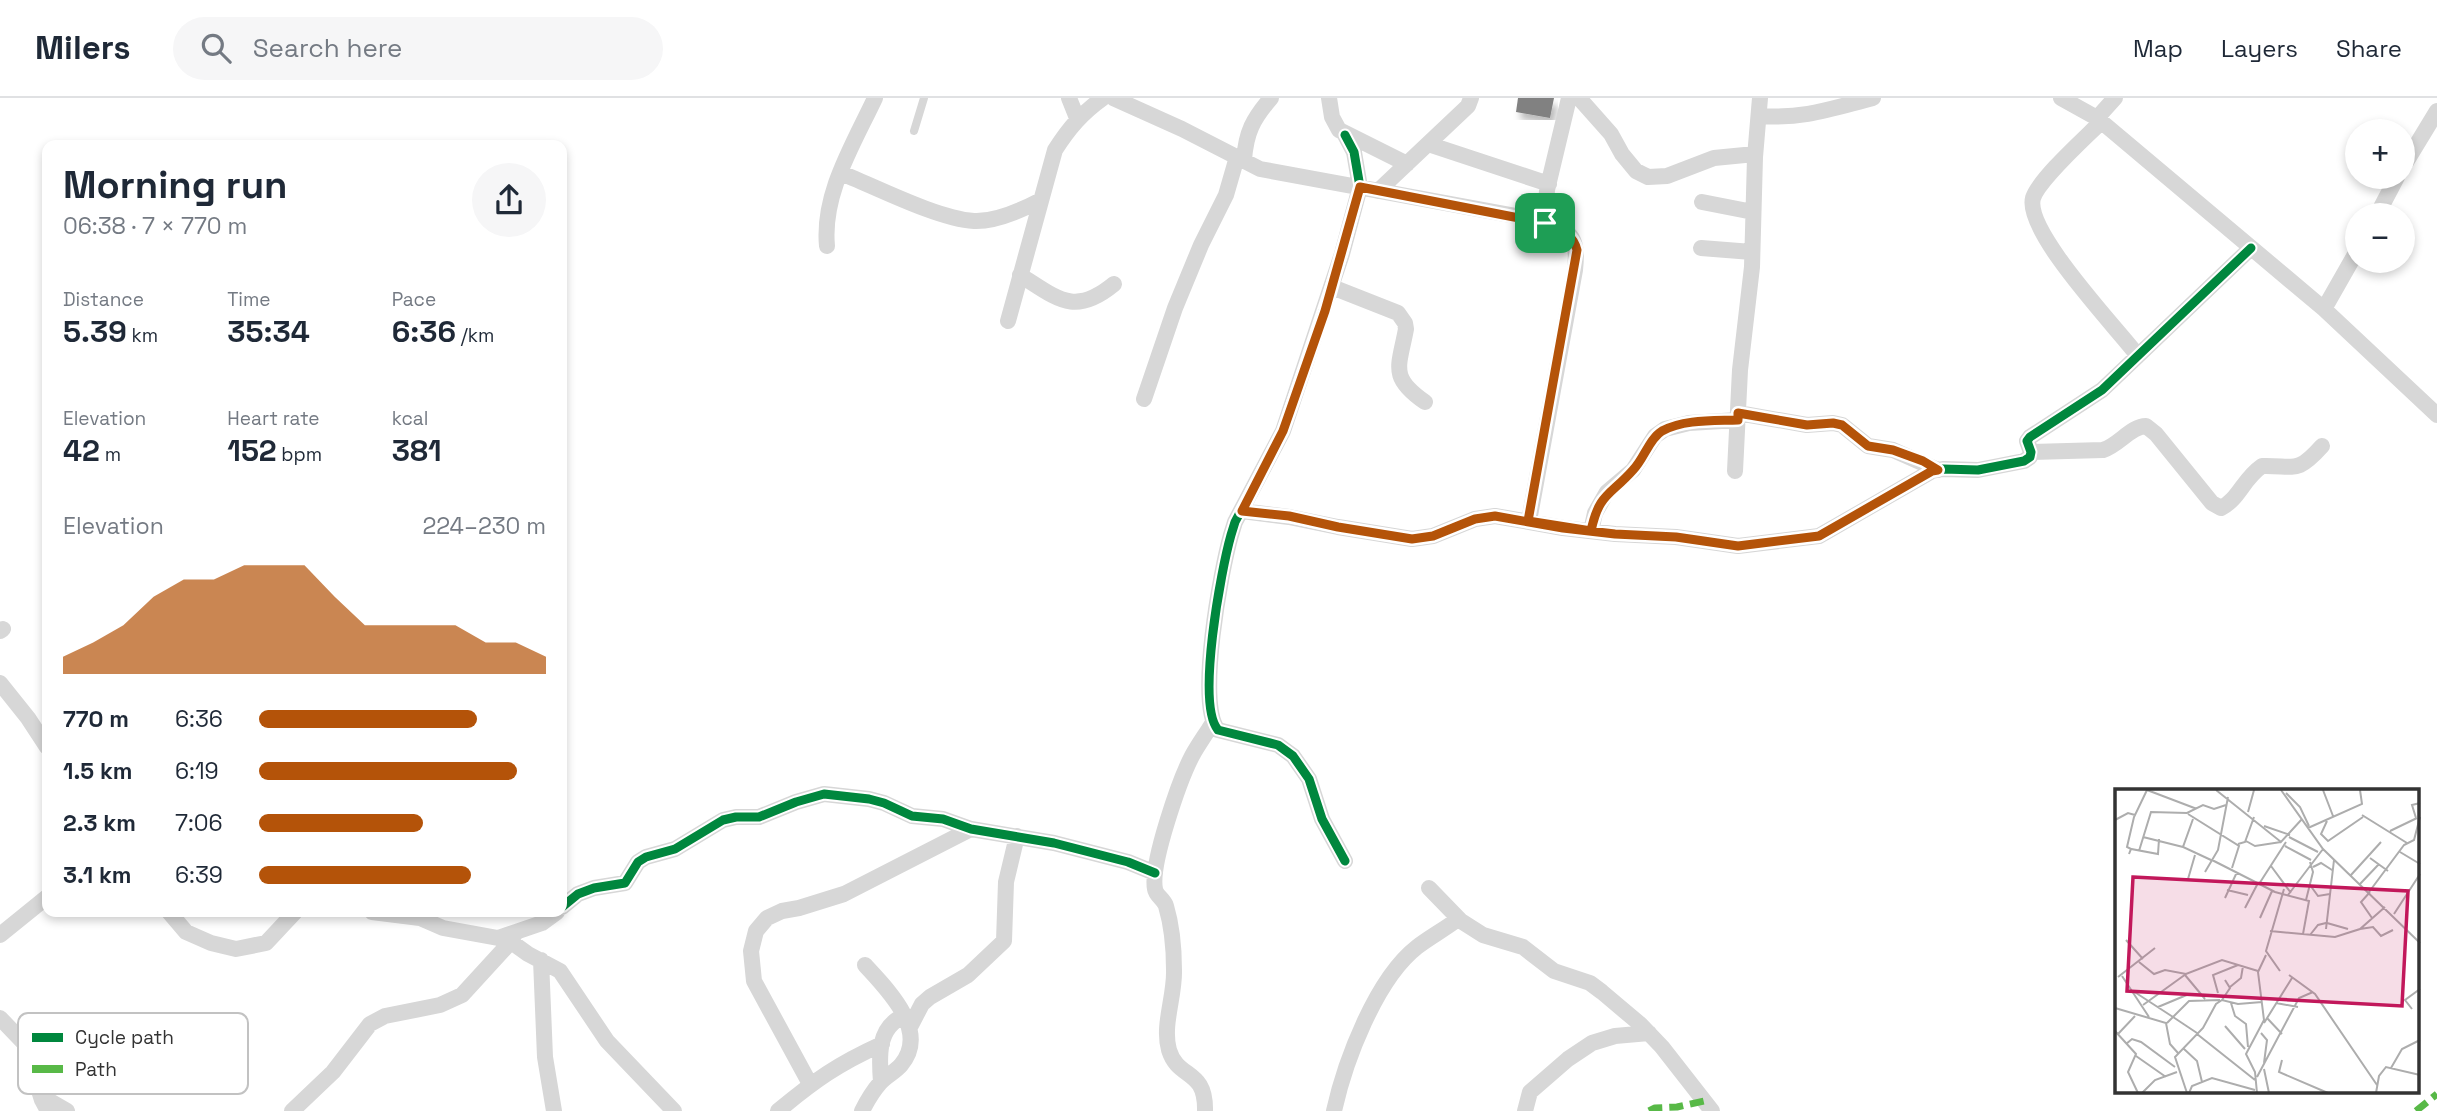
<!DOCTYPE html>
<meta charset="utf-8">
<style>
body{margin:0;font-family:"Space Grotesk",sans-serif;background:#f6f6f7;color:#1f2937;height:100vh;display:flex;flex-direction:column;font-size:26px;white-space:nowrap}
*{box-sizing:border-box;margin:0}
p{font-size:23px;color:#747a83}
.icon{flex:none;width:38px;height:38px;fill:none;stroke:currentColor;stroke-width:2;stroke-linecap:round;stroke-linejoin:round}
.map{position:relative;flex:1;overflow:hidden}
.sheet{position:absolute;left:42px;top:42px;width:525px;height:777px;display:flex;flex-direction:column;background:#fff;border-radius:14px;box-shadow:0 4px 10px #0003}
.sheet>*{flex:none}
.controls{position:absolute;left:2345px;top:21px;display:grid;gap:14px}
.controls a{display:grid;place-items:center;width:70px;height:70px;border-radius:50%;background:#fff;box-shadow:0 4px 10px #0003;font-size:35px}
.pin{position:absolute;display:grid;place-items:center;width:60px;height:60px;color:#fff;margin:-30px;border-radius:14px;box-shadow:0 4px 10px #0006}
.round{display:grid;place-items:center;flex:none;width:74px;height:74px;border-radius:37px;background:#f6f6f7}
.summary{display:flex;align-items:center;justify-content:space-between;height:119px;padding:0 21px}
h1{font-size:38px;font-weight:700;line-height:52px}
.metrics{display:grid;grid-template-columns:repeat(3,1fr);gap:10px;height:119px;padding:7px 21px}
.metrics div{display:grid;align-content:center}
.metrics b{font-size:30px;font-weight:700}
.metrics small{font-size:19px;font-weight:400}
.metrics p{font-size:19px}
.chart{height:196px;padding:14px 21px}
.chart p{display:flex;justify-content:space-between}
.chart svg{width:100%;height:126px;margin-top:7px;fill:#b45309;opacity:.7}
ul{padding:0 21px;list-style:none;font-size:23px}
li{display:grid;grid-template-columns:112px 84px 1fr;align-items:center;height:52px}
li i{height:18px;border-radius:9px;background:#b45309}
header{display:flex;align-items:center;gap:42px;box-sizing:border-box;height:98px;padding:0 35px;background:#fff;border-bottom:2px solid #e0e1e3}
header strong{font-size:33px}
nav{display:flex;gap:38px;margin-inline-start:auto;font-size:24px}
.search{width:490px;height:63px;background:#f6f6f7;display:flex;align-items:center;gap:18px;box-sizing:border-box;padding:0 24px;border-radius:38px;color:#747a83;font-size:26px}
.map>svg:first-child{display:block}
.building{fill:#818181;filter:url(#shadow)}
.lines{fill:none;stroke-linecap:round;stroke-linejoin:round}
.lane{stroke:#d7d7d7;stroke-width:8}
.street{stroke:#d7d7d7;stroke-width:16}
.quiet{stroke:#58b947;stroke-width:7;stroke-dasharray:14 7;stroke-linecap:butt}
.cycleway-casing{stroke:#fff;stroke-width:13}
.cycleway{stroke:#00873e;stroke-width:9}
.route-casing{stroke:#fff;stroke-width:14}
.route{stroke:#b45309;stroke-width:9}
.inset-road{fill:none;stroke:#adadad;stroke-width:2}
.view{fill:#c2185b;fill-opacity:0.15;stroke:#c2185b;stroke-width:3.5}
.inset-edge{fill:none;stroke:#333;stroke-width:3.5}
.key{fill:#fff;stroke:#c2c2c2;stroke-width:2}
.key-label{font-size:19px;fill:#333}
</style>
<header>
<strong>Milers</strong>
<div class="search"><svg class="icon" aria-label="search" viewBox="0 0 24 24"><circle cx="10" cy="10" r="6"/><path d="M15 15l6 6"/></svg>Search here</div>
<nav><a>Map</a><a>Layers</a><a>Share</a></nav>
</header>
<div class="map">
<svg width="2437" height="1013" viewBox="0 0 2437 1013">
<defs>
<filter id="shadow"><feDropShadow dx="4" dy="7" stdDeviation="3.5" flood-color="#0004"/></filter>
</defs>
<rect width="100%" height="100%" fill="#fff"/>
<path class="building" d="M1518,0H1554L1550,20L1516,14Z"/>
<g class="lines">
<path class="lane" d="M914,33L924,0"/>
<path class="street" d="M1069,0L1077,20
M1113,0L1182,31L1260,71L1537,122C1570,132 1579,136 1575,172L1529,423
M1329,0L1332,19L1339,32L1407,66
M1579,0L1611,36L1622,56L1636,73L1648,79L1667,78L1714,60L1755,56
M2061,0L2097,20L2324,211L2437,317
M1759,18C1804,21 1830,11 1873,0
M2097,20L2115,0
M2101,24C2085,40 2039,81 2033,100C2024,133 2116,229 2138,258
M1428,46L1549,86
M1244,62C1246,34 1253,21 1271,0
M2403,69L2437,13
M841,75C876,89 938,121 974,123C996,124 1022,112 1041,102
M1378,93L1468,8L1471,0
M1702,104L1753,114
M2377,117L2397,79
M1545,125L1547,92L1569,0
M827,148C822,96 853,47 875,0
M1701,150L1752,154
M1020,177C1057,200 1074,219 1114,186
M1332,189L1398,215L1405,225L1406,231C1399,269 1389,279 1425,304
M2324,211L2357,153
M1008,223L1055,52C1069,30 1082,15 1103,0
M1144,301L1175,210L1201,147L1226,97L1237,59
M1738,315L1807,327L1833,325L1842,327L1868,348L1893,352L1938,372
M2031,354L2103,352C2119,347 2131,328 2146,328L2156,336L2212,405L2221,410C2239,401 2243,381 2262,368C2295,367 2296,377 2322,348
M1735,373L1740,272L1752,169L1755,59L1760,0
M1242,413L1289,419L1338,429L1412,441L1433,438L1475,421L1495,418L1563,430L1615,436L1676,439L1738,448L1819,438L1932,373L1943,371L1978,372L2024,363L2030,359L2031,354L2027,343L2030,339L2102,292L2251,150
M1591,433L1595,415L1607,394L1633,372L1655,338L1665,331L1689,325L1738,322
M0,533L3,531
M0,585L28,620L47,649
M1345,763L1322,721L1309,681L1293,658L1278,647L1218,632C1196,606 1221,472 1231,437L1235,424L1283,333L1342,156L1360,89L1354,54L1345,37
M1429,790L1461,823L1483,837L1523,849L1554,873L1590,885L1602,894L1640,926L1662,949L1712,1013
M562,809L578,796L594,790L625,785L638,764L646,759L675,751L723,722L736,719H759L796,704L824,696L869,701L884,705L912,718L943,721L971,731L1054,745L1128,764L1155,775
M169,814L186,834L211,845L236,851L266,845L295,814
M372,814L420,820L443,830L498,840L542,825L557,814
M0,837L47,799
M510,843L528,856L560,873L607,943L674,1013
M541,862L545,959L554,1013
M0,920L24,945L42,1002L48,1013
M910,929L922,906L930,899L968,877L1004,843L1006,784L1017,738
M881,984C879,959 877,929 904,918
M810,986L754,883L751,853L756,833L767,820L782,813L799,810L844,796L971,731
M41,998L67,1013
M292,1013L333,974L370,926L385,918L440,907L462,897L506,849L515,836
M778,1013C815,982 838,966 882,946
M862,1013C867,1003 873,993 880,985C886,978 895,974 901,967C930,933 887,891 865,867
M1205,1013C1206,970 1178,982 1169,952C1162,927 1175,898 1174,872C1174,852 1172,828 1166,808C1164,801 1156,798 1155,791C1150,766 1180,681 1192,658C1198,647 1206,636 1212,626
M1334,1013C1345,963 1376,881 1417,849C1430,839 1445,831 1458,821
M1525,1013L1530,994L1568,961L1592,945L1615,938L1649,935"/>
<path class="quiet" d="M1649,1013L1655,1010L1677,1009L1704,1003
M2416,1013L2437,996"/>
<defs>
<path id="cycleway" d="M1242,413L1289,419L1338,429L1412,441L1433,438L1475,421L1495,418L1563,430L1615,436L1676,439L1738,448L1819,438L1932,373L1943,371L1978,372L2024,363L2030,359L2031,354L2027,343L2030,339L2102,292L2251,150
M1345,763L1322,721L1309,681L1293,658L1278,647L1218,632C1196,606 1221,472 1231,437L1235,424L1283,333L1342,156L1360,89L1354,54L1345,37
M562,809L578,796L594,790L625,785L638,764L646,759L675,751L723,722L736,719H759L796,704L824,696L869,701L884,705L912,718L943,721L971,731L1054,745L1128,764L1155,775"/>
</defs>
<use href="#cycleway" class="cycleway-casing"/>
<use href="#cycleway" class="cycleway"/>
</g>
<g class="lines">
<defs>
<path id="route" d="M1545,125L1360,89L1325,213L1283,333L1242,413L1289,418L1338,429L1412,441L1433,438L1475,421L1495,418L1563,430L1615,436L1676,439L1738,448L1819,438L1932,373L1938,372L1923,363L1893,352L1868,348L1842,327L1833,325L1807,327L1738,315V322C1714,323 1684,321 1662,333C1649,341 1644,361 1633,372C1610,398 1599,395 1591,433L1528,423L1577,152C1573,136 1560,129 1545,125"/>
</defs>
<use href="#route" class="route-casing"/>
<use href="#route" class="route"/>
</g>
<g transform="translate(2115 691)">
<rect width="304" height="304" fill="#fff"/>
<path class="inset-road" d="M32,1L82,20M101,1L166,53L187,30M166,1L208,60L305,154M208,1L218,27M171,4L185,18L194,37M133,23L139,1M73,25L124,57L117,79M247,26L292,54M301,29L297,16L305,14M78,30L68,58L96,71M0,31L13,24L20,26M212,32L206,45L213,52L248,28M149,37L175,46M193,39L247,15L245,1M275,42L302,29M28,48L68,58M174,48L203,63M131,52L140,57L166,53M123,55L130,53L139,28M170,57L196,71M16,60L12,58L19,28L32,1M24,62L36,23L72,24L88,16L99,20L111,16M285,63L305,75M14,65L16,60L43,65L44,50M255,69L273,82M97,71L160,103L194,112L188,145M156,77L176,104M198,78L206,74L217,81M90,83L103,61L113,8M236,86L266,53M73,90L80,66M144,95L171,53M245,95L264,75M195,96L203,107L215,105M112,101L133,106M254,103L289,56L299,51L305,28M255,103L246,113L257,129M173,106L208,60M110,109L122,83M191,111L198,83L195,73M130,119L143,94M279,125L305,85M145,129L157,102M212,134L233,140M211,140L219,71M245,140L258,138L266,147L278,141M155,142L220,148L245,140L270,118M195,146L203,136L211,134M11,151L28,170M24,173L39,185L50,181L71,185L107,171L143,182M165,182L151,162L169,100M70,186L90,210M174,186L200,205L262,296M7,187L34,228M3,188L40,159M115,198L126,189L128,177M18,202L58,228M103,204L98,186L123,176M107,211L115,199L110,191M116,214L120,227L131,235L133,258M161,214L183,218M28,216L71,185M43,218L74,205M0,219L51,234L55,255L63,264M297,220L290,211L305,200M58,228L82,244M152,229L167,245M52,234L74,212L105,211M149,234L177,189M110,237L130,260M0,242L21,265L13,283L23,304M146,244L152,251L149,274M3,245L20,227M82,245L140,291M11,255L17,250L26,253L60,278M69,260L82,272L87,293M21,267L51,288M167,271L164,283L213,304M276,279L287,260L305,251M149,280L154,304M142,288L184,209L198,203M27,304L40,291L62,283M72,304L60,268L88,239L101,215L107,211L123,215L147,213M74,304L77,297L97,289L140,301M142,304L140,283L131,265L149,231L143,183L151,166M261,304L264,287L271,278L305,286"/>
<path class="view" d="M18,88L293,102L287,217L12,202Z"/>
<rect width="304" height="304" class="inset-edge"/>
</g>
<rect x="18" y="915" width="230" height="81" rx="10" class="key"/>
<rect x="32" y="935" width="31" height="9" fill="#00873e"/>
<rect x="32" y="967" width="31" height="8" fill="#58b947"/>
<g class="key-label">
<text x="75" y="946">Cycle path</text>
<text x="75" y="978">Path</text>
</g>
</svg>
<div class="controls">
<a>+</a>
<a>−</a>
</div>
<div class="pin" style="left:1545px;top:125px;background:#1e9e55"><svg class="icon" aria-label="arrive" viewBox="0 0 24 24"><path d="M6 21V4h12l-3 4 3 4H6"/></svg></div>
<section class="sheet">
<div class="summary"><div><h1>Morning run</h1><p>06:38 · 7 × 770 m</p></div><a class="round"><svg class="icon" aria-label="share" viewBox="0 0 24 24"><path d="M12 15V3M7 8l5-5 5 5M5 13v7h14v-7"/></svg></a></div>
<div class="metrics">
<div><p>Distance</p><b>5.39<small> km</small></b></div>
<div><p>Time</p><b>35:34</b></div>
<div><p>Pace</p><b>6:36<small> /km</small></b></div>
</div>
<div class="metrics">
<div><p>Elevation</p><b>42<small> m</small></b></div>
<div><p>Heart rate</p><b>152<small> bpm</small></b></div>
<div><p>kcal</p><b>381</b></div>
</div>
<div class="chart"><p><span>Elevation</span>224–230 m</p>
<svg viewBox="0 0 160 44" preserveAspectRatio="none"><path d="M0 44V38L10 33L20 27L30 17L40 11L50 11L60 6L70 6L80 6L90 17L100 27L110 27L120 27L130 27L140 33L150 33L160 38V44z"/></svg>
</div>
<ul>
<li><b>770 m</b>6:36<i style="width:76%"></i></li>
<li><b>1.5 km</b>6:19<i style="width:90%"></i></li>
<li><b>2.3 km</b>7:06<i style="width:57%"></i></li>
<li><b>3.1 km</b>6:39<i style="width:74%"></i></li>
</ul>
</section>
</div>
